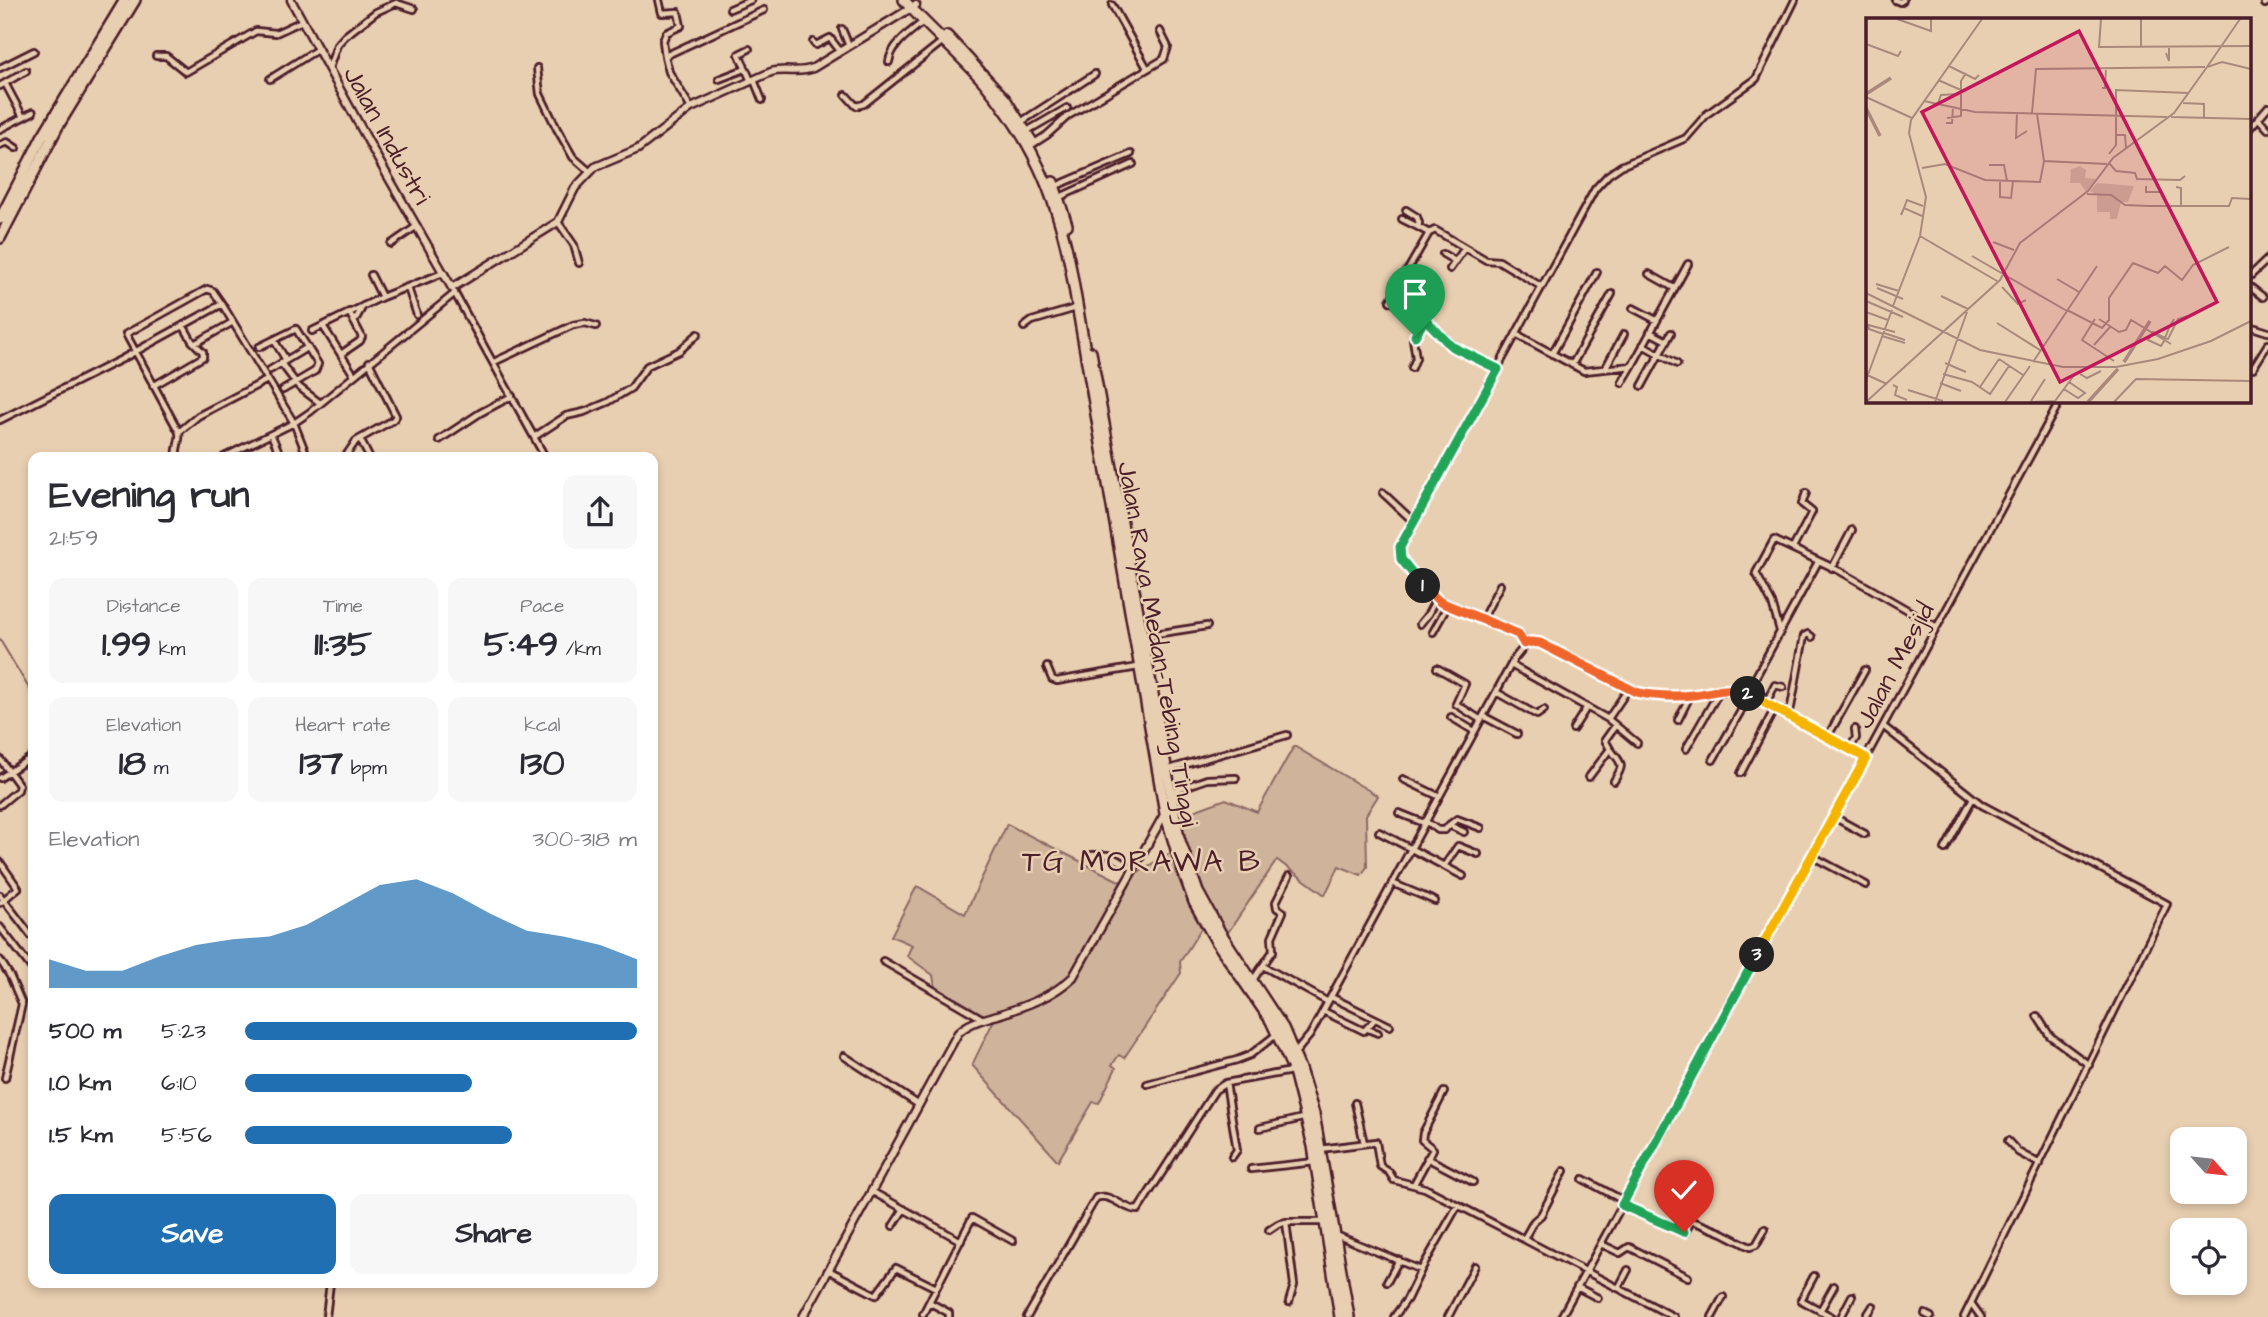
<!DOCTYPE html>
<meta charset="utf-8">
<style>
body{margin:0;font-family:"Architects Daughter",sans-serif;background:#f7f7f7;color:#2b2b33;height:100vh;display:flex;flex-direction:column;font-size:26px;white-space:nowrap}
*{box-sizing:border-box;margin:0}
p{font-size:23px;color:#7c7c81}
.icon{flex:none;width:38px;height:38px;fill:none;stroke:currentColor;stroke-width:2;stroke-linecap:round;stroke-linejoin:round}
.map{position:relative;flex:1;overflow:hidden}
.details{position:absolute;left:28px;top:452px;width:630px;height:836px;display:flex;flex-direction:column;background:#fff;border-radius:14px;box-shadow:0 4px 10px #0003}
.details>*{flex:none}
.needle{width:46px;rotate:117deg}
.controls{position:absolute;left:2170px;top:1127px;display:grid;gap:14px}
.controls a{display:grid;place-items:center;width:77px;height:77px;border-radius:14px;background:#fff;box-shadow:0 4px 10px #0003;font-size:35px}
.pin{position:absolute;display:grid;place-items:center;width:60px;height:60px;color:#fff;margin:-72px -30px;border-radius:50% 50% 50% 0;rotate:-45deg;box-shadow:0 0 7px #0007}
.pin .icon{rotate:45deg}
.km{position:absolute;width:35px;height:35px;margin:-18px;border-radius:50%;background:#222;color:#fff;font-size:19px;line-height:35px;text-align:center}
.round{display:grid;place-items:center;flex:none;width:74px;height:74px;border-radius:14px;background:#f7f7f7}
.overview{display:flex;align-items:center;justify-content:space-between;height:119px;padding:0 21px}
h1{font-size:38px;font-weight:700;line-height:52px}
.figures{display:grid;grid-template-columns:repeat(3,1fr);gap:10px;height:119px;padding:7px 21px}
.figures div{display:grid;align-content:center;border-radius:14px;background:#f7f7f7;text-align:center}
.figures b{font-size:35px;font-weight:700}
.figures small{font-size:19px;font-weight:400}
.figures p{font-size:19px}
.chart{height:196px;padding:14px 21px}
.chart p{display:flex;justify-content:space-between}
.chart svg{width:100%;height:126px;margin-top:7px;fill:#1f6fb2;opacity:.7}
.button{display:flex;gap:14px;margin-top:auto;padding:14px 21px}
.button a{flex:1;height:80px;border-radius:14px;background:#1f6fb2;color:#fff;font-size:28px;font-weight:700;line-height:80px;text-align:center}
.button a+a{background:#f7f7f7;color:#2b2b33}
ul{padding:0 21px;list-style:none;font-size:23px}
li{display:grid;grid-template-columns:112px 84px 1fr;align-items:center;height:52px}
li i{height:18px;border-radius:9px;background:#1f6fb2}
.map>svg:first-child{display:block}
.green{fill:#cfb39b;stroke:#8c6963;stroke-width:2}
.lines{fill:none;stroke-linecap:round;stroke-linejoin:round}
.stream{stroke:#845f5c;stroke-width:2}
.street-casing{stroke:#4a1f2b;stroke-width:10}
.secondary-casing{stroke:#4a1f2b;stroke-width:11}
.highway-casing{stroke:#4a1f2b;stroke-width:14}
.street{stroke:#e9cfb1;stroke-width:4.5}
.secondary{stroke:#e9cfb1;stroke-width:6}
.highway{stroke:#e9cfb1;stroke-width:9}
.split-1-casing{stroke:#fff;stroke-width:14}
.split-2-casing{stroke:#fff;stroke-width:14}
.split-3-casing{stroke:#fff;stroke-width:14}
.split-4-casing{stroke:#fff;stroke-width:14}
.split-1{stroke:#22a559;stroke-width:9}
.split-2{stroke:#f0652b;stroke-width:9}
.split-3{stroke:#f5b400;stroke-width:9}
.split-4{stroke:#22a559;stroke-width:9}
.labels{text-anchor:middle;stroke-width:5;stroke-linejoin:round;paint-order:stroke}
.street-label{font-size:26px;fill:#4a1f2b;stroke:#e9cfb1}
.quarter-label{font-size:30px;letter-spacing:2px;fill:#4a1f2b;stroke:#e9cfb1}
.inset-river{fill:none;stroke:#aa897c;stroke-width:3.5}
.inset-road{fill:none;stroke:#a9897b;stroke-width:2}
.view{fill:#c2185b;fill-opacity:0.15;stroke:#c2185b;stroke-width:3.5}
.inset-edge{fill:none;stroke:#4a1f2b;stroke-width:3.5}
</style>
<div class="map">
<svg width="2268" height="1317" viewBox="0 0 2268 1317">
<rect width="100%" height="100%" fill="#e9cfb1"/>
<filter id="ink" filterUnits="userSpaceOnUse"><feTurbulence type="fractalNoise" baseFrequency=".0143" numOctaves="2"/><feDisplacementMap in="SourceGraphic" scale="14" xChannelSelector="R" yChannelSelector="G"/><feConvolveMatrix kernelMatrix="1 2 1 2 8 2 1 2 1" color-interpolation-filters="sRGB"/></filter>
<g filter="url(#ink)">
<path class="green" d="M1294,746L1378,796L1366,815L1367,867L1361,875L1339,866L1325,895L1277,860L1227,934C1202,898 1187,860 1177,817L1226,799L1257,812Z
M1007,824L1121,882L1172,852L1202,927L1180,962L1181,973L1124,1058L1119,1055L1112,1065L1116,1068L1099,1103L1093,1102L1058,1161L972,1065L993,1022L935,987L933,975L907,956L912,945L891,936L917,886L965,914Z"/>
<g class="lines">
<path class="stream" d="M0,640L33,695"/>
<defs>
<path id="street" d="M659,0L662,13L678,12L681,26L666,33L663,41L665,56
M1895,0L1900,2L1903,0
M2265,4L2268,2
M1112,5L1147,68
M730,9L751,0
M842,29L849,46
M813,42L816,45L830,38L840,51
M749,49L739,54L751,81
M156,56H166L186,72L256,31L276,33L302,21
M889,62C891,45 910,32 923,22
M0,68L34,51
M329,68L337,45L345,36L376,12L396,3L414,9
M537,68L540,94L557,129L573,157L589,171
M270,79L318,49
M719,79L745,69
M754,80L762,100
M5,83L23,117
M0,86L26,71
M846,95L856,106L864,104L943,41
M691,108L669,72L665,56L764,10
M2258,118L2268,129
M1021,122L1095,74
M0,129L33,112
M2249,129L2268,107
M1027,131L1067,108
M1033,144L1047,135L1068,116L1164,59L1168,47L1160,31
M0,145L7,142L16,148
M1056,186L1131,154
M1060,197L1133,164
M1406,210L1417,217L1419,223L1418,227L1429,233
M1402,219L1418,227
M558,222L574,245L579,263
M391,244L417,226
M1443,254L1455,261
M1450,269L1464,249
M1649,274L1674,288
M371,275L382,297
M2249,277L2268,259
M2249,286L2263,297
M408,288L417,315
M454,292L545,457
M1633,308L1656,320
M354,322L363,306
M323,326L354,375
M2249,326L2268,332
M1024,327L1032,321L1076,308
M312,331L382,297L443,273
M1650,332L1667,341
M1516,334L1584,371L1632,366L1688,264
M274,340L286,360
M196,343L233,322
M1643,345L1677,364
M259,347L296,329L318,364L315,371L283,390
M341,354L360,341L362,337L349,312
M1552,354L1597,272
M494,362L573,325L585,323L596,326
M281,363L299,387L320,403
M1572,365L1612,294
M1606,367L1624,334
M1412,368L1416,358L1413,339L1425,319
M2253,368L2268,344
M1498,369L1456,349L1425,319L1390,301L1429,233L1435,230L1486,260L1499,261L1542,287
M270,370L308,347
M1622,383L1632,366
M153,386L203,357V352L192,341L183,325
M1642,386L1671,333
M0,420L122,359L222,304
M179,432L198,416L267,380
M271,434L281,457
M534,437L566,416L584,412L608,402L631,388L647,366L679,351L698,334
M360,439L369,457
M439,440L480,413L512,396
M177,457C175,448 181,441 179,432L126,334L207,289L213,291L222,304L294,423L305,451
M224,457L294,423L310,412L455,293
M345,457L356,441L393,420L396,416L369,362
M1383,493L1414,522
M1793,548L1812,512L1802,504L1806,493
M1832,568L1852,530
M1483,618L1500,585
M1420,624L1428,614L1436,599
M1780,631L1772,603L1756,573L1774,540L1840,571L1937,627
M1433,632L1448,605
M1142,636L1207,626
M1524,644L1521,636L1515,632L1436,599L1401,559L1400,547L1595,189L1608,175L1621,166L1686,138L1707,114L1756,79L1795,0
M1511,665L1608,719L1637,743
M1047,667L1052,679L1057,681L1138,667
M1437,668L1465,684L1456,704L1481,720
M1496,692L1537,715L1544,710
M1747,693L1818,562
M1766,703L1775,685L1783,687
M1785,714L1791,707L1804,636L1808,634L1812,637
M1483,716L1517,734
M1451,717L1474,731
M1608,719L1629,688
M1678,720L1690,696
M1883,726L1982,805L2167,904L1964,1317
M1573,729L1587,707
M1828,736L1865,670
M1850,748L1856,738L1855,729
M1610,749C1622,764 1625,764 1614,781
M1686,749L1719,692
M0,759L19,785L18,790L0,805
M1713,760L1750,695
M1166,770L1287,735
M1741,773L1775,708
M1589,777L1610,749L1605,740L1615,726
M0,778L33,756
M1403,779L1438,796
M1170,792L1207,779L1236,778
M1399,813L1424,823
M1834,817L1865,834
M1425,821L1438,830H1445L1449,825L1464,832
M1449,825L1457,819L1481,828
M1379,832L1463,876
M1945,849L1973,798
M1092,855H1108L1133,868
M1812,856L1866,885
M0,862L18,888L0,903
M1444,866L1458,846L1478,854
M1392,883L1435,901
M0,895L33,938
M0,927L33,970
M0,960L10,976L22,1004L5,1078
M883,961L983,1019
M1263,966L1328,1002
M1253,980L1273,951L1272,937L1283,912L1277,908L1276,902L1289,876
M1331,997L1390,1026
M1323,1011L1364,1031L1374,1020
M2037,1016L2050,1036L2089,1065
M1368,1029L1378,1033
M1295,1053L1310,1035L1514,659L1527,643H1540L1644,695L1690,696L1737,689L1866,758
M844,1056L919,1105
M1226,1083L1237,1150L1232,1157
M1147,1084L1237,1060L1250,1055L1277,1034
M1355,1103L1364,1143
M1260,1128L1307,1117
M2008,1141L2018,1152L2040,1164
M1320,1149L1376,1142L1380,1166L1389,1172L1394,1180L1425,1188L1674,1317
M1427,1158L1473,1182
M1251,1169L1315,1162
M1583,1179L1624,1201
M1414,1184L1433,1149L1422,1140L1423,1133L1444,1092
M871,1191L961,1241
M1621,1205L1682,1232H1685L1691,1222H1695L1723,1233L1750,1247L1756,1245L1765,1229
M893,1226L904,1209
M1269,1230L1278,1224L1286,1222
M1336,1235L1421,1270L1458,1205
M1525,1237L1534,1221L1541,1215L1564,1171
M1601,1244L1620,1253L1629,1247L1688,1277
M828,1270L876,1295L896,1268L936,1288
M1814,1276L1801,1300L1832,1317
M1387,1282L1399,1260
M1577,1287L1598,1298
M1619,1287L1628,1270
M929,1302L949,1313V1317
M1289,1302L1294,1285L1286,1222H1324
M1971,1303L1981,1317
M1820,1311L1834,1286
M923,1314L972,1218L1013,1241
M1925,1314L1931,1317
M326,1317L330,1283
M1027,1317L1096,1198C1111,1192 1123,1210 1138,1210L1215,1090L1226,1083L1292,1071
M1394,1317L1407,1299L1421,1270
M1448,1317L1475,1266
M1561,1317L2060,401
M1712,1317L1723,1297
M1841,1317L1852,1296
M1866,1317L1873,1306"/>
<path id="secondary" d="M291,0L378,159L452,288L558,222L575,188L595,167L638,149L691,108L771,72C785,68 799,74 813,68L916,5
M803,1317L958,1033C969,1022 984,1019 998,1015C1025,1006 1052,997 1073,977L1165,813"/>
<path id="highway" d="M904,0C929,29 958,52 983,81C1031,138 1055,192 1070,264L1165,813L1182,869L1194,902L1216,941L1271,1021L1294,1071L1313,1146L1340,1317
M947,36L1005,99L1032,142
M1053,182L1067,225
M0,219L42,137L125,0
M0,238L58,126L135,0
M1091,352L1179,838L1198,892L1220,932L1283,1028L1300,1069L1314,1114L1349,1317"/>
</defs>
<use href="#street" class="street-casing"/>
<use href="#secondary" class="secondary-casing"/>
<use href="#highway" class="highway-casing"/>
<use href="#street" class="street"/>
<use href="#secondary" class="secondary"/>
<use href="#highway" class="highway"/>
</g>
</g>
<g class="lines" filter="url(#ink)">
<defs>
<path id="split-1" d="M1415,336L1425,319L1451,346L1498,369L1400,547L1401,559L1423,586"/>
<path id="split-2" d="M1423,586L1440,602L1518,634L1524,644L1531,642L1540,643L1636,692C1650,696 1677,697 1693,695C1712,693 1730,685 1748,694"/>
<path id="split-3" d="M1748,694L1866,758L1757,955"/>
<path id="split-4" d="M1684,1232L1622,1205L1757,955"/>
</defs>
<use href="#split-1" class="split-1-casing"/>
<use href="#split-2" class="split-2-casing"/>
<use href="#split-3" class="split-3-casing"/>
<use href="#split-4" class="split-4-casing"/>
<use href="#split-1" class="split-1"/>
<use href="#split-2" class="split-2"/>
<use href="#split-3" class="split-3"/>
<use href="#split-4" class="split-4"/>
</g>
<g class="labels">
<g class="street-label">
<text transform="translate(388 135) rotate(61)" y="9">Jalan Industri</text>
<text transform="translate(1159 644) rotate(80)" y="9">Jalan Raya Medan-Tebing Tinggi</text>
<text transform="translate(1894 665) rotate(-62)" y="9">Jalan Mesjid</text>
</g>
<g class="quarter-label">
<text x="1142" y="871">TG MORAWA B</text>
</g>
</g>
<g transform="translate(1866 18)">
<rect width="385" height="385" fill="#e9cfb1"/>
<path d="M214,148L220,152L219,160L231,161L220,174L214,165H204L205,151ZM231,165L268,168L262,184H255L251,201H244V194H231V177L224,173Z" fill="#cfb39b"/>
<path class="inset-river" d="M0,76L25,60M0,90L14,118M258,344L284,303M222,384L252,351"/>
<path class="inset-road" d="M31,1L65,13V1M235,1L233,29L385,28M0,26L32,38L35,33M275,29V1M300,35L303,43V28M83,48L109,61L113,57M341,49L374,1M72,62L95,72M236,70H239L240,50M0,79L46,100M58,83L109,94L301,99M317,85L338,86V100M71,88L75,77L92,76M151,95L150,120L161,113M166,95L170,51L339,49M171,96L178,143L241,146M305,99L385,101M81,100L95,98V63L100,55M80,105H86L87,89M249,117H259L260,130M243,136L250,127V72L322,75M243,145L250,153L269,155L271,161L314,162L319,158M123,147H138L141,163M56,150L79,146L119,162L174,164L178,143M134,163V179L145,180L147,163M280,168V174H295M310,169L315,170V188M221,176L245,177L259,187L283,188H363L366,180L385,181M38,190L41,182L57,188M35,197L38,190L56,198M54,218L131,263M127,224L148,232M106,238L201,293M191,261L213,274M10,266L33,273M136,269L152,286L160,282M11,270L37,281M0,275L114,332L197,349H250L292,341L345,323L385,303M75,278L102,291M0,283L37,299M27,288L54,218L60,179L43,115L45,102L116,1M201,292L236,310L243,302V280L267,245L292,255L299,248L316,262L327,247L363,229M0,294L22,302M229,301L216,322L248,343M233,301L253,314L260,312L265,302L305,326M308,301L304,308L303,310L299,320L298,323L295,328L282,322L287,314L299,320L302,321L312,301L322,298M131,305L174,332M18,315L39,322M17,316L3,311L2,307L29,314M16,318L39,325M228,327L244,309M133,341L157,357M167,344L231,248M79,345L100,354M77,356L106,364L124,376L143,348M214,356L221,360L235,353M1,357L21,366M0,362L26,292M74,365L95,373M27,367L31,369L29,377L41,382M114,369L133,341M198,371L212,380L219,375L203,364M42,372L77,383M165,383L179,361M0,384L134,262L154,225L222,173L247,140L308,95L341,49L356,44L385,51M69,384L101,294M139,384L164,348M164,384L189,383L209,356M248,384L270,361L385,363"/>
<path class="view" d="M213,13L351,284L194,364L56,94Z"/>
<rect width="385" height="385" class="inset-edge"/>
</g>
</svg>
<div class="controls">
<a><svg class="needle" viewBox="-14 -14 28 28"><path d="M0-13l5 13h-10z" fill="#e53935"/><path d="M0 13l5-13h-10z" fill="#7c7c81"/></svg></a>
<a><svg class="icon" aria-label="locate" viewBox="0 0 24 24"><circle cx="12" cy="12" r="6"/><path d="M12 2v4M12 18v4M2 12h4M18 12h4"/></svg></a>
</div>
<div class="pin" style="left:1415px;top:336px;background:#1e9e55"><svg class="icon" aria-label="arrive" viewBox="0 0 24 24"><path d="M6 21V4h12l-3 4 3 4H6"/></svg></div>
<div class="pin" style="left:1684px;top:1232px;background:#d93025"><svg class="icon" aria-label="check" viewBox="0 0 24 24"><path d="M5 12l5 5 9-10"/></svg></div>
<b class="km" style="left:1423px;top:586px">1</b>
<b class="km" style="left:1748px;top:694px">2</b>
<b class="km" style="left:1757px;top:955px">3</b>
<section class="details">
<div class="overview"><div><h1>Evening run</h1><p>21:59</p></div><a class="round"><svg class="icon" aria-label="share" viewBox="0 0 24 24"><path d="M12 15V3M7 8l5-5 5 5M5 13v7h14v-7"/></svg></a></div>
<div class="figures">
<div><p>Distance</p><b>1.99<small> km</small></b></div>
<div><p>Time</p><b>11:35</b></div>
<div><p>Pace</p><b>5:49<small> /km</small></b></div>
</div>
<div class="figures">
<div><p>Elevation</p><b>18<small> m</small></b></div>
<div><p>Heart rate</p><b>137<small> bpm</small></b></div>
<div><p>kcal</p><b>130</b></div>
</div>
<div class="chart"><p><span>Elevation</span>300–318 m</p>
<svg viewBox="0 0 160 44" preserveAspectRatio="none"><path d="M0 44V34L10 38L20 38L30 33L40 29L50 27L60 26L70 22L80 15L90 8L100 6L110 11L120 18L130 24L140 26L150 29L160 34V44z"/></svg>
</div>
<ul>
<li><b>500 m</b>5:23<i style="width:100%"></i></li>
<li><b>1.0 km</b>6:10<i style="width:58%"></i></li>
<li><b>1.5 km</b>5:56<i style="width:68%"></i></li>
</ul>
<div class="button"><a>Save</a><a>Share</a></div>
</section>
</div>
